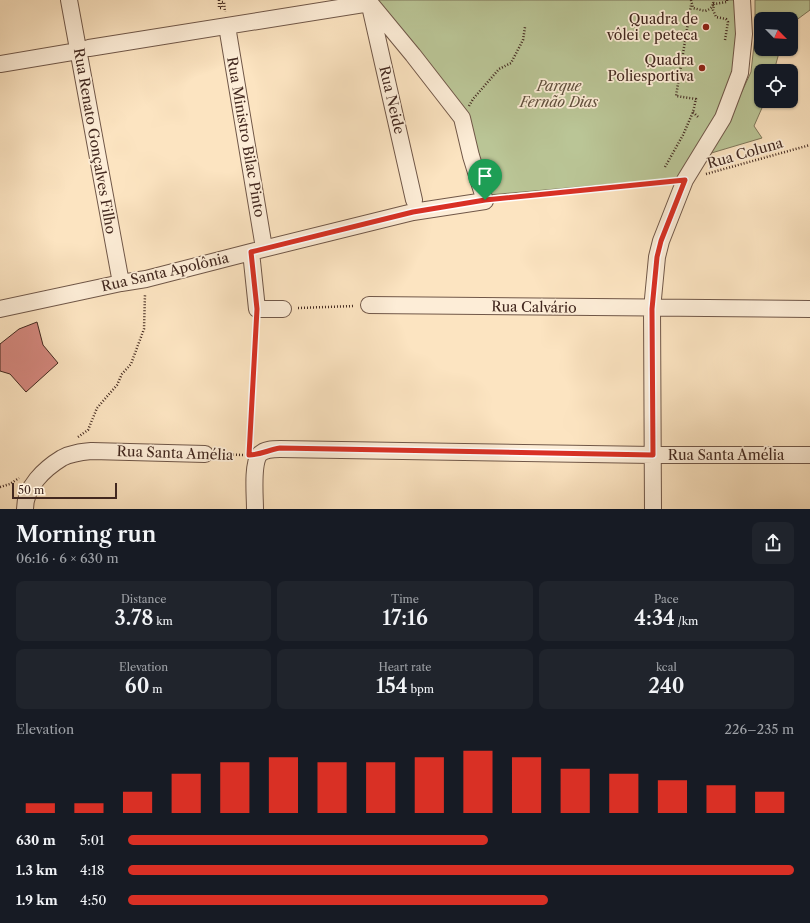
<!DOCTYPE html>
<meta charset="utf-8">
<style>
body{margin:0;font-family:"Libre Caslon Text",serif;background:#20242c;color:#f1f3f6;height:100vh;display:flex;flex-direction:column;font-size:15px;white-space:nowrap}
*{box-sizing:border-box;margin:0}
p{font-size:13px;color:#9ea1a6}
.icon{flex:none;width:22px;height:22px;fill:none;stroke:currentColor;stroke-width:2;stroke-linecap:round;stroke-linejoin:round}
.map{position:relative;height:509px;overflow:hidden}
.drawer{display:flex;flex-direction:column;background:#171b24;flex:1}
.drawer>*{flex:none}
.needle{width:26px;rotate:114deg}
.fabs{position:absolute;left:754px;top:12px;display:grid;gap:8px}
.fabs a{display:grid;place-items:center;width:44px;height:44px;border-radius:8px;background:#171b24;box-shadow:0 1px 3px #0004;font-size:20px}
.scale{position:absolute;left:12px;bottom:10px;width:105px;box-sizing:border-box;padding-left:4px;border:2px solid #42281f;border-top:0;font-size:11px;line-height:14px;white-space:nowrap;color:#42281f;-webkit-text-stroke:3px #fdedd7;paint-order:stroke}
.pin{position:absolute;display:grid;place-items:center;width:34px;height:34px;color:#fff;margin:-41px -17px;border-radius:50% 50% 50% 0;rotate:-45deg;box-shadow:0 0 4px #0007}
.pin .icon{rotate:45deg}
.round{display:grid;place-items:center;flex:none;width:42px;height:42px;border-radius:8px;background:#20242c}
.summary{display:flex;align-items:center;justify-content:space-between;height:68px;padding:0 16px}
h1{font-size:22px;font-weight:600;line-height:30px}
.stats{display:grid;grid-template-columns:repeat(3,1fr);gap:6px;height:68px;padding:4px 16px}
.stats div{display:grid;align-content:center;border-radius:8px;background:#20242c;text-align:center}
.stats b{font-size:20px;font-weight:600}
.stats small{font-size:11px;font-weight:400}
.stats p{font-size:11px}
.chart{height:112px;padding:8px 16px}
.chart p{display:flex;justify-content:space-between}
.chart svg{width:100%;height:72px;margin-top:4px;stroke:#d93025;stroke-width:6}
ul{padding:0 16px;list-style:none;font-size:13px}
li{display:grid;grid-template-columns:64px 48px 1fr;align-items:center;height:30px}
li i{height:10px;border-radius:5px;background:#d93025}
.map>svg:first-child{display:block}
.green{fill:#bac596;stroke:#7e765a}
.building{fill:#d5887f;stroke:#42281f}
.lines{fill:none;stroke-linecap:round;stroke-linejoin:round}
.minor-casing{stroke:#705748;stroke-width:18}
.path{stroke:#42281f;stroke-width:2.5;stroke-dasharray:1 2;stroke-linecap:butt}
.minor{stroke:#fdedd7;stroke-width:16}
.route-casing{stroke:#fff;stroke-width:8}
.route{stroke:#d93025;stroke-width:5}
.poi-dot{fill:#8f2418;stroke:#fdedd7;stroke-width:1.5}
.labels{text-anchor:middle;stroke-width:3.5;stroke-linejoin:round;paint-order:stroke}
.poi-label{font-size:14px;fill:#42281f;stroke:#fdedd7;text-anchor:end}
.park-label{font-size:14px;font-style:italic;fill:#604f3d;stroke:#fdedd7}
.street-label{font-size:14px;fill:#42281f;stroke:#fdedd7}
</style>
<div class="map">
<svg width="810" height="509" viewBox="0 0 810 509">
<rect width="100%" height="100%" fill="#fce4c1"/>
<filter id="stains"><feTurbulence type="fractalNoise" baseFrequency=".005" numOctaves="4"/><feColorMatrix values="0 0 0 0 .2 0 0 0 0 .09 0 0 0 0 .02 0 0 0 .5 -.17"/></filter>
<radialGradient id="worn" r=".72"><stop offset=".6" stop-color="#630" stop-opacity="0"/><stop offset="1" stop-color="#630" stop-opacity=".3"/></radialGradient>
<path class="green" d="M377,0H737L740,33L728,95L682,178L488,195L469,124Z
M755,0H810V10L791,24V19H761V49H780L774,71H761V101H765L754,126L762,138L708,154L729,119L751,72L755,36Z"/>
<path class="building" d="M37,322L43,345L58,363L26,392L10,374L0,371V344L19,329Z"/>
<g class="lines">
<defs>
<path id="minor" d="M69,0L121,283
M370,6L414,200
M227,26L264,248
M0,64L78,51
M251,252L257,309H283
M369,305L810,309
M0,309L121,283L146,279L251,252L413,212L485,201L471,156L462,118L413,55L370,3L89,48
M25,509C25,487 44,469 62,458C71,453 82,452 92,451L205,454
M255,509C255,496 252,466 259,455C264,449 273,449 280,449L653,455H810
M653,509L652,309L657,257L661,241L685,180L723,118L740,73L744,34L742,0"/>
</defs>
<use href="#minor" class="minor-casing"/>
<path class="path" d="M219,0V8H222L221,2H224L225,12
M691,0L693,8L705,11C711,9 714,6 713,0
M725,40L728,22L726,19L716,17L713,10L714,4L727,2V0
M469,106L473,99L499,69L511,63L523,40L525,27
M693,112L699,118
M665,167L683,135L693,112L696,99L676,96L691,5
M706,174L810,145
M498,199L670,182
M298,308L354,306
M78,437L88,430L97,408L117,385L122,374L131,364L144,329L145,294
M250,442L257,324
M218,454L243,455
M0,487L10,484L19,478"/>
<use href="#minor" class="minor"/>
</g>
<g class="lines">
<defs>
<path id="route" d="M685,180L661,241L657,257L652,309L653,455L280,448C268,450 260,455 249,455L257,309L251,252L413,212L485,200Z"/>
</defs>
<use href="#route" class="route-casing"/>
<use href="#route" class="route"/>
</g>
<g class="poi-dot">
<circle cx="706" cy="27" r="4"/>
<circle cx="702" cy="68" r="4"/>
</g>
<g class="labels">
<g class="poi-label">
<text x="698" y="24">Quadra de<tspan x="698" dy="16">vôlei e peteca</tspan></text>
<text x="694" y="65">Quadra<tspan x="694" dy="16">Poliesportiva</tspan></text>
</g>
<g class="park-label">
<text x="559" y="91">Parque<tspan x="559" dy="16">Fernão Dias</tspan></text>
</g>
<g class="street-label">
<text transform="translate(392 100) rotate(77)" y="5">Rua Neide</text>
<text transform="translate(246 137) rotate(80)" y="5">Rua Ministro Bilac Pinto</text>
<text transform="translate(95 141) rotate(80)" y="5">Rua Renato Gonçalves Filho</text>
<text transform="translate(745 153) rotate(-16)" y="5">Rua Coluna</text>
<text transform="translate(165 272) rotate(-13)" y="5">Rua Santa Apolônia</text>
<text transform="translate(534 307) rotate(1)" y="5">Rua Calvário</text>
<text transform="translate(175 453) rotate(2)" y="5">Rua Santa Amélia</text>
<text x="726" y="460">Rua Santa Amélia</text>
</g>
</g>
<rect width="100%" height="100%" filter="url(#stains)"/>
<rect width="100%" height="100%" fill="url(#worn)"/>
</svg>
<div class="fabs">
<a><svg class="needle" viewBox="-14 -14 28 28"><path d="M0-13l5 13h-10z" fill="#e53935"/><path d="M0 13l5-13h-10z" fill="#9ea1a6"/></svg></a>
<a><svg class="icon" aria-label="locate" viewBox="0 0 24 24"><circle cx="12" cy="12" r="6"/><path d="M12 2v4M12 18v4M2 12h4M18 12h4"/></svg></a>
</div>
<div class="scale">50 m</div>
<div class="pin" style="left:485px;top:200px;background:#1e9e55"><svg class="icon" aria-label="arrive" viewBox="0 0 24 24"><path d="M6 21V4h12l-3 4 3 4H6"/></svg></div>
</div>
<section class="drawer">
<div class="summary"><div><h1>Morning run</h1><p>06:16 · 6 × 630 m</p></div><a class="round"><svg class="icon" aria-label="share" viewBox="0 0 24 24"><path d="M12 15V3M7 8l5-5 5 5M5 13v7h14v-7"/></svg></a></div>
<div class="stats">
<div><p>Distance</p><b>3.78<small> km</small></b></div>
<div><p>Time</p><b>17:16</b></div>
<div><p>Pace</p><b>4:34<small> /km</small></b></div>
</div>
<div class="stats">
<div><p>Elevation</p><b>60<small> m</small></b></div>
<div><p>Heart rate</p><b>154<small> bpm</small></b></div>
<div><p>kcal</p><b>240</b></div>
</div>
<div class="chart"><p><span>Elevation</span>226–235 m</p>
<svg viewBox="0 0 160 44" preserveAspectRatio="none"><path d="M5 44V38M15 44V38M25 44V31M35 44V20M45 44V13M55 44V10M65 44V13M75 44V13M85 44V10M95 44V6M105 44V10M115 44V17M125 44V20M135 44V24M145 44V27M155 44V31"/></svg>
</div>
<ul>
<li><b>630 m</b>5:01<i style="width:54%"></i></li>
<li><b>1.3 km</b>4:18<i style="width:100%"></i></li>
<li><b>1.9 km</b>4:50<i style="width:63%"></i></li>
</ul>
</section>
